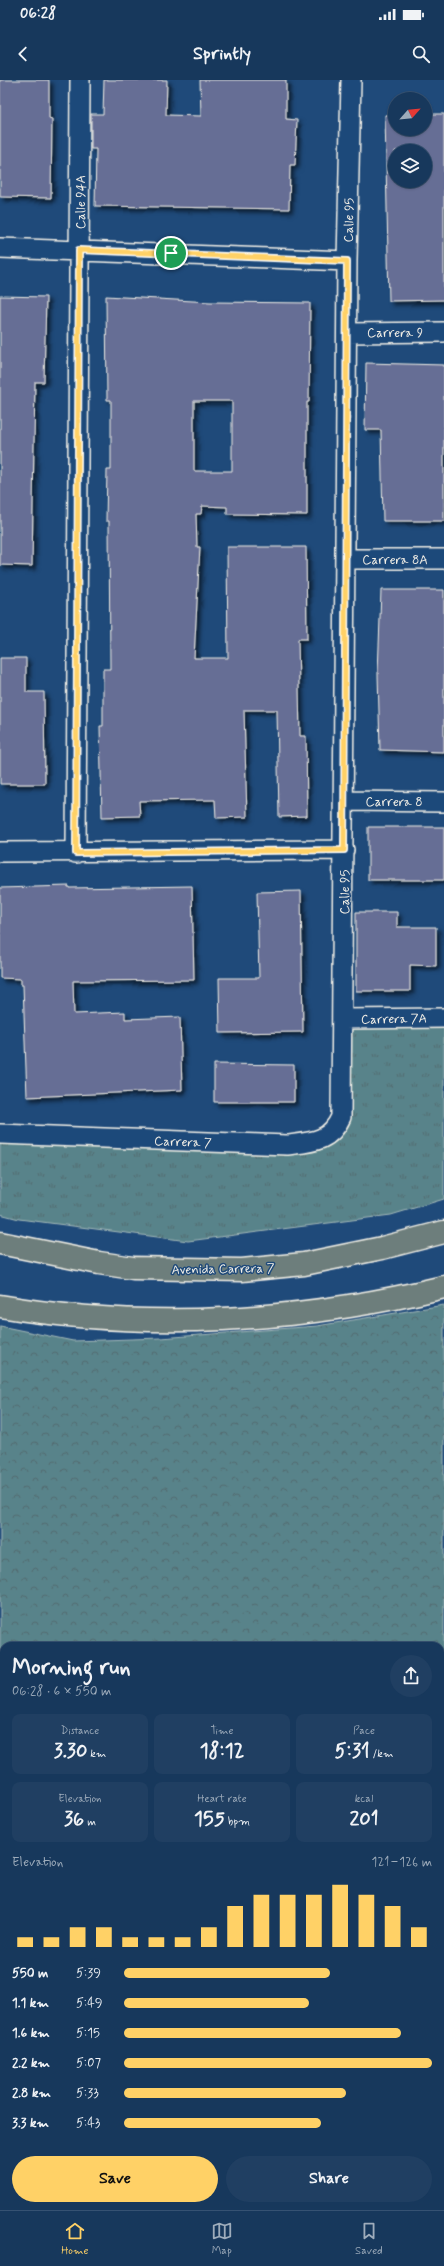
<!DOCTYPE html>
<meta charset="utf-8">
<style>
body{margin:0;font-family:Mynerve,sans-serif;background:#203f62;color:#f1f3f6;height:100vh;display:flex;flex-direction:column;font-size:15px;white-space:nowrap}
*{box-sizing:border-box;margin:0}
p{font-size:13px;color:#9eacbb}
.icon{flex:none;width:22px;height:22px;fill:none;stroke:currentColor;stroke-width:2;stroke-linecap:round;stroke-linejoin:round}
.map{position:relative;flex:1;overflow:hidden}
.panel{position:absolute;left:0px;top:1562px;width:444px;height:568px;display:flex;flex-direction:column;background:#17385c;border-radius:12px 12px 0 0;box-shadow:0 1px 3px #0004,0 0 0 1px #365272}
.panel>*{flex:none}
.needle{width:26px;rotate:63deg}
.controls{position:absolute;left:388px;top:12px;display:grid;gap:8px}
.controls a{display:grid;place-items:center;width:44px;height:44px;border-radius:50%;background:#17385c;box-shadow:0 1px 3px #0004,0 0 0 1px #365272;font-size:20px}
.pin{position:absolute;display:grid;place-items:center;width:34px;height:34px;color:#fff;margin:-17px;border:2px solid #fff;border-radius:50%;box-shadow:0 1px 4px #0007}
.round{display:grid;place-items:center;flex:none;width:42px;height:42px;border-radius:21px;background:#203f62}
.head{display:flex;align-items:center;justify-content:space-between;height:68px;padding:0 12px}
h1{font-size:22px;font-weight:700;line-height:30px}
.metrics{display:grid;grid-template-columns:repeat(3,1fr);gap:6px;height:68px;padding:4px 12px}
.metrics div{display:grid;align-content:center;border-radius:8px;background:#203f62;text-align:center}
.metrics b{font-size:20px;font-weight:700}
.metrics small{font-size:11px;font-weight:400}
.metrics p{font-size:11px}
.chart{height:112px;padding:8px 12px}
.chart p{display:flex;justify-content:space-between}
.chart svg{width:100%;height:72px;margin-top:4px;stroke:#ffd166;stroke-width:6}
.button{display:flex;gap:8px;margin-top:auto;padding:8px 12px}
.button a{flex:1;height:46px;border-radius:24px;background:#ffd166;color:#111;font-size:16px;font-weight:700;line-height:46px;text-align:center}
.button a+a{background:#203f62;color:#f1f3f6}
ul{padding:0 12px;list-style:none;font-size:13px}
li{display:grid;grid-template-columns:64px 48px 1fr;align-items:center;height:30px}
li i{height:10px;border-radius:5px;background:#ffd166}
.status{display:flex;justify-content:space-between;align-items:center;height:28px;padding:0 20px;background:#17385c;direction:ltr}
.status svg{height:11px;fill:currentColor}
header{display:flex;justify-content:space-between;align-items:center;height:52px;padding:0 12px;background:#17385c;font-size:18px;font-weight:700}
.dock{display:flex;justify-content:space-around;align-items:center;height:56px;border-top:1px solid #365272;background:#17385c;font-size:11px;color:#9eacbb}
.dock a{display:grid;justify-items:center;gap:2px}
.dock .current{color:#ffd166}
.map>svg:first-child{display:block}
.forest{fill:url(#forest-crowns);stroke:#a6bab9;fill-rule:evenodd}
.park{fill:url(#park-tufts);stroke:#a6bab9}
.building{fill:#666e95;stroke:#f4f1e8;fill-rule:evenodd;filter:url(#shadow)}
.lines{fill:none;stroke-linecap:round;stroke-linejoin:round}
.minor-casing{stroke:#f4f1e8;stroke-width:22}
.primary-casing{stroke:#f4f1e8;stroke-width:25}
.minor{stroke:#1f4a7a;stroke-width:19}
.primary{stroke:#6d7e7c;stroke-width:22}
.route-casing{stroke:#fff;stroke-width:8}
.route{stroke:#ffd166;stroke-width:5}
.labels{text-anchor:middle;stroke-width:3;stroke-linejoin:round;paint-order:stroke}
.street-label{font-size:13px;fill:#f4f1e8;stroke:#1f4a7a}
</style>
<div class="status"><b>06:28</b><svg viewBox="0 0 49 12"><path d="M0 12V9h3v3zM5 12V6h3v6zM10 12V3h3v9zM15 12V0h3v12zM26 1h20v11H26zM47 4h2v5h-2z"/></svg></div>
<header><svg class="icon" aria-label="back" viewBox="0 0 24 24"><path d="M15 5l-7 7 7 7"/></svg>Sprintly<svg class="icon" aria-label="search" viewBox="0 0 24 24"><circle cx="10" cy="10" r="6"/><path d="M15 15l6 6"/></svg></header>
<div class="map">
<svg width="444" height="2130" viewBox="0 0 444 2130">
<defs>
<pattern id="forest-crowns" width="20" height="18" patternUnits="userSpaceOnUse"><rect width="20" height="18" fill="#58838a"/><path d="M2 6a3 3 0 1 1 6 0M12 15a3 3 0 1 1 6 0" fill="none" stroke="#526b6f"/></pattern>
<pattern id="park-tufts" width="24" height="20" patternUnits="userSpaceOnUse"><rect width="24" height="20" fill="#58838a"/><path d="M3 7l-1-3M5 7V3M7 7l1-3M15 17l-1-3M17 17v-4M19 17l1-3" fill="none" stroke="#526b6f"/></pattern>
<filter id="shadow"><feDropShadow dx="3.5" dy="3.5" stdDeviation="2" flood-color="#0009"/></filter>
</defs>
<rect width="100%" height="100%" fill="#1f4a7a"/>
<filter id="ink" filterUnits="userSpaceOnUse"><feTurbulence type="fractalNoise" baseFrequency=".025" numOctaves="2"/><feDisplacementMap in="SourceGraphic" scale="8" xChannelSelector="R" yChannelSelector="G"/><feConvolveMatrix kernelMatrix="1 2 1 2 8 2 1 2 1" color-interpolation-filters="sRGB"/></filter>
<g filter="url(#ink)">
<path class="forest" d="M444,1225V2130H0V1246L73,1261L161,1258L317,1246ZM4,1566H440V2126H4Z"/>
<path class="park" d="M444,938V1119L391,1135L188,1161L19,1139L0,1134V1054L287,1065L335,1050L343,939Z
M0,2021L4,2025V2126H123L131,2130H0Z"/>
<path class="building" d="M0,0H49V38L52,39L51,118L0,117Z
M104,0H167L166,35L201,36L200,0H286V39L297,40L295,85H290L289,129L95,126L96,69H91V34H103Z
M395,34V49H425V34H444V220L389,221L385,35ZM395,71H425V101H395Z
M0,216L46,217L44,302H35L32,486L0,485Z
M106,216L210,222L310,223L309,322H307V435L227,434V427L202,426L201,434H196L197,467H200L194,578H228L227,467H306L307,559H298L300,656H306L307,736L279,737L277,630H244L247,737L216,738L215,720L139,721L140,736L102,737L100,646H103V589H110L109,441H106L107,390H111V320H107ZM194,321H232V391H194Z
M366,283L444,285V441H383L381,350H365Z
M381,510H444V672L380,670L378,594Z
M0,578H26V612H44L45,704H0Z
M368,747H444V800H368Z
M69,806V808L192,806L194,900L73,901L74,934L125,932V939L180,937L182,1010L27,1017L23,905H21V899L0,898V808Z
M301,811L303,952L220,953L219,898H259L257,812Z
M356,832H397V847H436V886L410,885V911H356Z
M214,984L294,985V1022H214Z"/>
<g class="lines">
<defs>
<path id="minor" d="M0,168L347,181
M347,253L444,252
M346,479H444
M344,721L444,722
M0,772L344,770
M76,773L80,0
M343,939L444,938
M0,1054L287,1065C312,1062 330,1062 341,1037L347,181L351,0"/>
<path id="primary" d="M0,1163L99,1183L133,1188L242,1190L304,1184L382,1168L444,1152
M0,1226C146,1251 300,1242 444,1207"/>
</defs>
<use href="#minor" class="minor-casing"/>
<use href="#primary" class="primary-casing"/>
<use href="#minor" class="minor"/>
<use href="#primary" class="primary"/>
</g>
</g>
<g class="lines" filter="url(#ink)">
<defs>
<path id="route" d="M79,170L347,181L344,770L76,773Z"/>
</defs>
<use href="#route" class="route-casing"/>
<use href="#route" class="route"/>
</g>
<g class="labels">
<g class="street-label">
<text transform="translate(80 122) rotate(-90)" y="5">Calle 94A</text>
<text transform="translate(348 140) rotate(-89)" y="5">Calle 95</text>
<text x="395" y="257">Carrera 9</text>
<text x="395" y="484">Carrera 8A</text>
<text x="394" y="726">Carrera 8</text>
<text transform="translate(344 812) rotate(-90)" y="5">Calle 95</text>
<text transform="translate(394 938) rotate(-1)" y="5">Carrera 7A</text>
<text transform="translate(183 1061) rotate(2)" y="5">Carrera 7</text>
<text transform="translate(223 1188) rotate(-1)" y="5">Avenida Carrera 7</text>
</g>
</g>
</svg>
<div class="controls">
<a><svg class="needle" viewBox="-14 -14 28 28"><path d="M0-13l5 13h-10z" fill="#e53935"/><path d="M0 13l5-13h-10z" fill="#9eacbb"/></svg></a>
<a><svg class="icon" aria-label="layers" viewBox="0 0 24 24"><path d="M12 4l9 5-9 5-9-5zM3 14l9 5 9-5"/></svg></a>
</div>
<div class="pin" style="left:171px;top:173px;background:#1e9e55"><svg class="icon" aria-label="arrive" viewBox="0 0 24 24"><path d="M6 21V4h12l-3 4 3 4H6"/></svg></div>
<section class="panel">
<div class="head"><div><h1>Morning run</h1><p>06:28 · 6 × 550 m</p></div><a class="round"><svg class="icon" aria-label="share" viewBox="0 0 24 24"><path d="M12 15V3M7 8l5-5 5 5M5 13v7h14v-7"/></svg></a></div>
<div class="metrics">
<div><p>Distance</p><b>3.30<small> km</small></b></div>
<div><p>Time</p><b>18:12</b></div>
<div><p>Pace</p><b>5:31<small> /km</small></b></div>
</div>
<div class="metrics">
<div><p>Elevation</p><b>36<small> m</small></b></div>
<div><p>Heart rate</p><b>155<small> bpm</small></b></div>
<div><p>kcal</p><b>201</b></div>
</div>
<div class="chart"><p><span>Elevation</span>121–126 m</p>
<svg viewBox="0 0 160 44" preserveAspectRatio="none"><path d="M5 44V38M15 44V38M25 44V32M35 44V32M45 44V38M55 44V38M65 44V38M75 44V32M85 44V19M95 44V12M105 44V12M115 44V12M125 44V6M135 44V12M145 44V19M155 44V32"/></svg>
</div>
<ul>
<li><b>550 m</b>5:39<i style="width:67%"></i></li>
<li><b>1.1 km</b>5:49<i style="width:60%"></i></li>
<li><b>1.6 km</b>5:15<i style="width:90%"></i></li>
<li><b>2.2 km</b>5:07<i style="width:100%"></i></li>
<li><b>2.8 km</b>5:33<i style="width:72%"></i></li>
<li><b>3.3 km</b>5:43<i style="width:64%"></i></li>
</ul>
<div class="button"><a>Save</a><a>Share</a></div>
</section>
</div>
<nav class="dock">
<a class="current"><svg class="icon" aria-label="home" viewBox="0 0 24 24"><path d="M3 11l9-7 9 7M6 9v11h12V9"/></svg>Home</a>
<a><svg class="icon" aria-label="map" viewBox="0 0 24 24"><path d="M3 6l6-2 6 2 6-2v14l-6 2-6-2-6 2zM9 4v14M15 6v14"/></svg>Map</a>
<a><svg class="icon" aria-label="saved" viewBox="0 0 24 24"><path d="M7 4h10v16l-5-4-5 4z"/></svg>Saved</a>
</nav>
